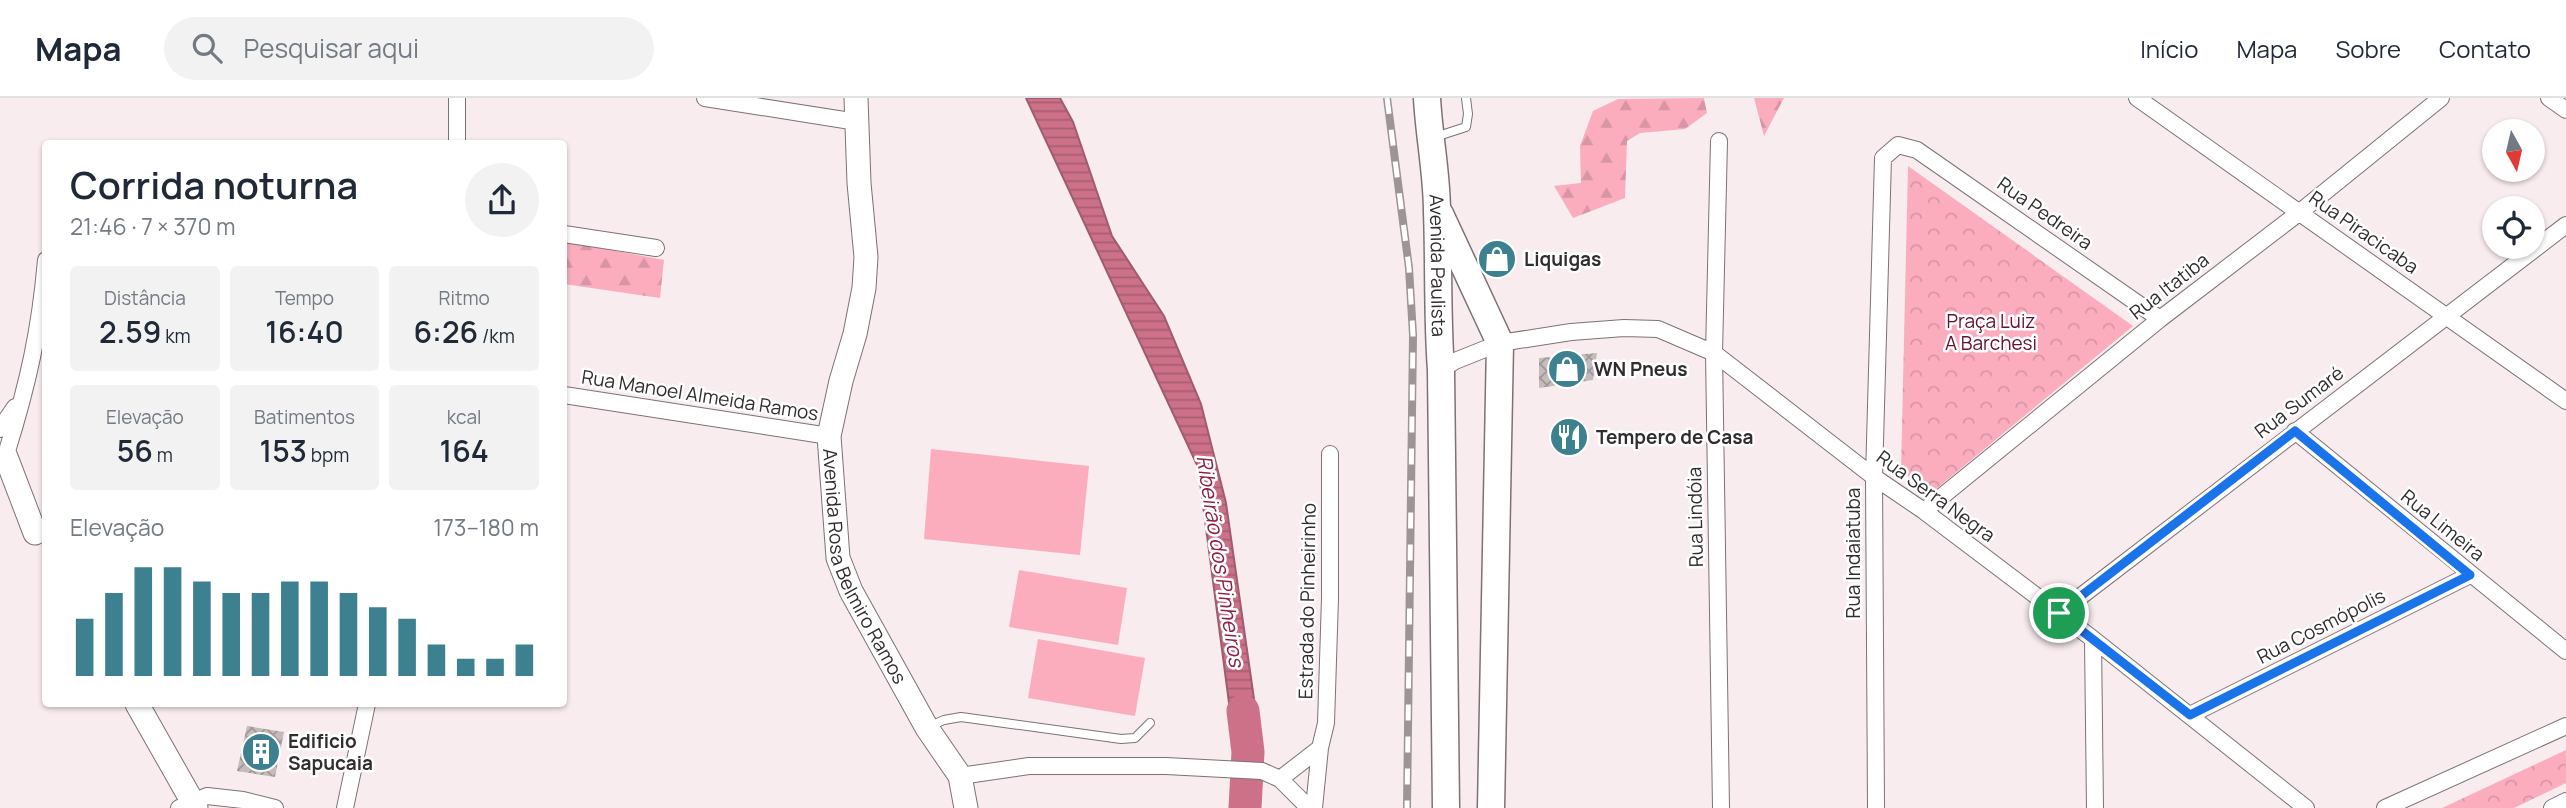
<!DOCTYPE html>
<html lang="pt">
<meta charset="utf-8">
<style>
body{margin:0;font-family:Manrope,sans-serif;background:#f2f2f3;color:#1f2937;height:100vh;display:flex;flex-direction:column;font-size:26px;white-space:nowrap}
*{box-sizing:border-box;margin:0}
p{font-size:23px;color:#747a83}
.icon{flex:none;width:38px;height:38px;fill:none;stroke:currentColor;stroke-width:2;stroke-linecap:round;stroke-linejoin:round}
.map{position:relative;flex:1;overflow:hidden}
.panel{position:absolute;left:42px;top:42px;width:525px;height:567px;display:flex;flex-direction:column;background:#fff;border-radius:7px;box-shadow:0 2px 5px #0004}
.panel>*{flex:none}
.needle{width:46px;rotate:172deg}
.buttons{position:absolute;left:2482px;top:21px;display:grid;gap:14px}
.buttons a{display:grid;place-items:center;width:63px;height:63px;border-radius:50%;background:#fff;box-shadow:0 2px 5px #0004;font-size:35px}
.pin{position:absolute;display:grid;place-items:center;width:60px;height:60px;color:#fff;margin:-30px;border:4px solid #fff;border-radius:50%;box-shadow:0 2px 7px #0007}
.round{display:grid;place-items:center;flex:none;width:74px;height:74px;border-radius:37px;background:#f2f2f3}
.head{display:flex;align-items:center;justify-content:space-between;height:119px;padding:0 28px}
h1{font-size:38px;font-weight:600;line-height:52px}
.figures{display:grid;grid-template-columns:repeat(3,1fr);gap:10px;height:119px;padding:7px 28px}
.figures div{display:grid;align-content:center;border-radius:7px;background:#f2f2f3;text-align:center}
.figures b{font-size:30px;font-weight:600}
.figures small{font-size:19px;font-weight:400}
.figures p{font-size:19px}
.chart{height:196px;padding:14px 28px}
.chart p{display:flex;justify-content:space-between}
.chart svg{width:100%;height:126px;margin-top:7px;stroke:#3d8090;stroke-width:6}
header{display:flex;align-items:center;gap:42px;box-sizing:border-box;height:98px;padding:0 35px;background:#fff;border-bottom:2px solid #e0e1e3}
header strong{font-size:33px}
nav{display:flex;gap:38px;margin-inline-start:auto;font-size:24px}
.search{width:490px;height:63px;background:#f2f2f3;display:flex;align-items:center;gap:18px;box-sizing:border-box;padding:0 24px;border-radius:38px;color:#747a83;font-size:26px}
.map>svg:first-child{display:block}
.grass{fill:#fbadbe}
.forest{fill:url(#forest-firs)}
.park{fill:url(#park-crowns)}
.water{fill:url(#water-rules);stroke:#9e5c6d;stroke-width:2}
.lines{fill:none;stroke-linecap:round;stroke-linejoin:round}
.river{stroke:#cd7188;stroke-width:33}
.building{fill:url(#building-cross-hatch)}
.lane-casing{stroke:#7c7274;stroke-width:10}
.street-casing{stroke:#7c7274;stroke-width:18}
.secondary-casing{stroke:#7c7274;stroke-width:25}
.primary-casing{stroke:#7c7274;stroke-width:29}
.lane{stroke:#fff;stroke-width:8}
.street{stroke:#fff;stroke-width:16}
.secondary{stroke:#fff;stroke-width:23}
.primary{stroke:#fff;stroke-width:26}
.rail-casing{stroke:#9c9495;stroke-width:8}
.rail{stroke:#fff;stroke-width:5;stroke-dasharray:16;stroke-linecap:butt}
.route-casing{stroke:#fff;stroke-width:14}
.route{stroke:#1a73e8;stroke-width:9}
.labels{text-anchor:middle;stroke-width:5;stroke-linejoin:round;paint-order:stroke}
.street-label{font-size:19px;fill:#312c2d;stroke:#fff}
.poi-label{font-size:19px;font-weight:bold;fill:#312c2d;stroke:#fff;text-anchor:start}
.park-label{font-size:19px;fill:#64102f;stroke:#fff}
.water-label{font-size:21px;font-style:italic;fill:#8d1f46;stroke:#fff}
</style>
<header>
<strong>Mapa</strong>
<div class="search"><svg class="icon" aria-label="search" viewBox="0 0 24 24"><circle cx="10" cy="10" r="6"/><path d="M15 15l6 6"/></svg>Pesquisar aqui</div>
<nav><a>Início</a><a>Mapa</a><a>Sobre</a><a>Contato</a></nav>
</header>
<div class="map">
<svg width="2566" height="710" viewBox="0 0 2566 710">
<defs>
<pattern id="forest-firs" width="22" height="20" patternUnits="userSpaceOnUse" patternTransform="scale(1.75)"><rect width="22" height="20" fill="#fbadbe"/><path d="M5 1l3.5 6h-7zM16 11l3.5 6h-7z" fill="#d895a4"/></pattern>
<pattern id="park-crowns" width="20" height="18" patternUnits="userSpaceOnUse" patternTransform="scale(1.75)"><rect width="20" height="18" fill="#fbadbe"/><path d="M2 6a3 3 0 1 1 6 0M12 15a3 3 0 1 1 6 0" fill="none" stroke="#d895a4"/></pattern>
<pattern id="water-rules" width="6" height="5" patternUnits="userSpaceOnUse" patternTransform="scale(1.75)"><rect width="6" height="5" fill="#cd7188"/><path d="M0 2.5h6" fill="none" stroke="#a75d70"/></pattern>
<pattern id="building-cross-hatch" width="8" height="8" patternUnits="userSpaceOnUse" patternTransform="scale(1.75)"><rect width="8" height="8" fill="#c5babc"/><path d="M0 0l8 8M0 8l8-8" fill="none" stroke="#a19799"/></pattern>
</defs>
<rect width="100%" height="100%" fill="#f8ecee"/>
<path class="grass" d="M931,351L1089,368L1080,457L924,441Z
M1019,472L1127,490L1118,547L1009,529Z
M1038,541L1145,560L1135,618L1028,600Z"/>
<path class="forest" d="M1704,0L1707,15L1685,31L1640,35L1627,43L1625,100L1573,120L1554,88L1581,85L1580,48L1593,13L1618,1Z
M1754,0H1784L1764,38Z
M564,143L664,162L660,200L564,186Z"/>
<path class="park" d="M1908,68L2133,228L1930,396L1901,372Z
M2566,652V685L2514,710H2442Z"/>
<path class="water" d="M1026,0H1060L1073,24L1112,138L1164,218L1201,306L1226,405L1262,657L1236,658L1198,369Z
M1236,683L1260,693V710H1235Z"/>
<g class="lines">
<path class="river" d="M1243,613L1248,654L1245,710"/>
</g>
<path class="building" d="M1597,255L1593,282L1539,290V260Z
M1557,324H1581L1578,357L1559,354Z
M247,628L284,634L275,679L237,673Z"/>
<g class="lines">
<defs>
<path id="lane" d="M1435,39L1466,29L1468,16L1466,0
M930,628L944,622L961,619L1121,641L1135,640L1150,625"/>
<path id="street" d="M705,0L857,24
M2137,0L2566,303
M2549,0L2566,12
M1719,43L1714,255L1721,710
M457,46V0
M564,136L656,150
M1441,272L1455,263L1500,245L1571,234L1624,230L1658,231L1714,255L1874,379L1924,413L2093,541L2306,710
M564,297L829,338
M0,331L15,309
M2295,333L2566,553
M7,353C28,286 40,232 46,162
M1924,413L2160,221L2300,114L2441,0
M2059,515L2566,127
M2093,541L2095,710
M2190,617L2470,477
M960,678L1029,668H1166L1262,673L1280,681L1309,710
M1280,681L1320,650L1326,625L1330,500V356
M179,710L207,698L243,702L275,710
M345,710L367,606
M1314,710L1320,650
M1876,710L1874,379L1883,60L1898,47L1917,52L2160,221
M2385,710L2566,628
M2552,710L2566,703"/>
<g id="secondary">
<path id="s1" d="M856,0L859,85L866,159L864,190L855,236L841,283L829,338L838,460L851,493L927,630L960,678L966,710"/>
<path d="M6,359L35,435"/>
<path d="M137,606L196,710"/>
</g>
<g id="primary">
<path id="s2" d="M1427,0C1429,38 1437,76 1437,114C1439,167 1437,219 1441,272L1446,710"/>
<path d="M1440,116L1500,245L1491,710"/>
</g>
</defs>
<use href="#lane" class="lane-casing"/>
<use href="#street" class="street-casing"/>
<use href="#secondary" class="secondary-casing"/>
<use href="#primary" class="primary-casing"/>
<use href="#lane" class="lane"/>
<use href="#street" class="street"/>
<use href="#secondary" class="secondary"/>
<use href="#primary" class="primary"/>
<defs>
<path id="rail" d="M1387,0L1409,170L1413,237L1407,710"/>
</defs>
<use href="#rail" class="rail-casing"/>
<use href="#rail" class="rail"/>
</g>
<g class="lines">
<defs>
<path id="route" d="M2295,333L2470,477L2190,617L2059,515Z"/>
</defs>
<use href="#route" class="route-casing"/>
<use href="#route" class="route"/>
</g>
<defs>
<symbol id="shop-disc" viewBox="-11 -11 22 22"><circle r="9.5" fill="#3d8090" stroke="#fff"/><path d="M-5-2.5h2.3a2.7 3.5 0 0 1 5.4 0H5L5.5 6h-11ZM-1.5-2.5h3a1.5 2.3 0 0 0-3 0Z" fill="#fff"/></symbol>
<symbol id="restaurant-disc" viewBox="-11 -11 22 22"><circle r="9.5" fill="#3d8090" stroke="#fff"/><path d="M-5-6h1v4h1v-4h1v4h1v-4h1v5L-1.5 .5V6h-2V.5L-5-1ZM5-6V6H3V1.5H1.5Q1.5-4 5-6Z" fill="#fff"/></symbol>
<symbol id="building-disc" viewBox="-11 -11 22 22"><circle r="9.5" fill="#3d8090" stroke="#fff"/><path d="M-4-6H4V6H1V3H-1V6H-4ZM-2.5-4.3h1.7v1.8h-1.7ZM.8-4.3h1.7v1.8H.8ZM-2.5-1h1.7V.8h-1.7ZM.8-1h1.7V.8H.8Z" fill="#fff"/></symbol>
</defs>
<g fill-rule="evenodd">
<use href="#shop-disc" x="1475" y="139" width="44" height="44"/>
<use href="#shop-disc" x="1545" y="249" width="44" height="44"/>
<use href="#restaurant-disc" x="1547" y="317" width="44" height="44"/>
<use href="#building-disc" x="239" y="632" width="44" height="44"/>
</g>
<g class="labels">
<g class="street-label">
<text transform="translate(2045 115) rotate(35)" y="7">Rua Pedreira</text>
<text transform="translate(2364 134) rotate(35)" y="7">Rua Piracicaba</text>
<text transform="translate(2169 188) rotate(-38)" y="7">Rua Itatiba</text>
<text dy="7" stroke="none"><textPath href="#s2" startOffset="168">Avenida Paulista</textPath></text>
<text transform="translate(700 297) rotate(9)" y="7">Rua Manoel Almeida Ramos</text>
<text transform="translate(2299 304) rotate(-37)" y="7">Rua Sumaré</text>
<text transform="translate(1936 398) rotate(36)" y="7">Rua Serra Negra</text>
<text transform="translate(1695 419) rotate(-91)" y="7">Rua Lindóia</text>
<text transform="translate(2443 427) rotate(39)" y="7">Rua Limeira</text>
<text transform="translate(1853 455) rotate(-90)" y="7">Rua Indaiatuba</text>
<text dy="7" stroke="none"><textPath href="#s1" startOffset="480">Avenida Rosa Belmiro Ramos</textPath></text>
<text transform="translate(1307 503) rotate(-89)" y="7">Estrada do Pinheirinho</text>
<text transform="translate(2321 528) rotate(-27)" y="7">Rua Cosmópolis</text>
</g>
<g class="poi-label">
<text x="1524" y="168">Liquigas</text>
<text x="1594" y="278">WN Pneus</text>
<text x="1596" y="346">Tempero de Casa</text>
<text x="288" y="650">Edificio<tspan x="288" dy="22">Sapucaia</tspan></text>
</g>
<g class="park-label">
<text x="1991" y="230">Praça Luiz<tspan x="1991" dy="22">A Barchesi</tspan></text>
</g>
<g class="water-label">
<text transform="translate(1220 463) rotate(81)" y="7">Ribeirão dos Pinheiros</text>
</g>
</g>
</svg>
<div class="buttons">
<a><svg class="needle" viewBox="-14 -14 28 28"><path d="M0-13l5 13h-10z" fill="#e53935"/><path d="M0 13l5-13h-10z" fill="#747a83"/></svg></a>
<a><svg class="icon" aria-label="locate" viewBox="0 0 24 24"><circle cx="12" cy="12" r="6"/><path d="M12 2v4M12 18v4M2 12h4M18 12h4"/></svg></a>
</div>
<div class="pin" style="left:2059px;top:515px;background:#1e9e55"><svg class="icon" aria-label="arrive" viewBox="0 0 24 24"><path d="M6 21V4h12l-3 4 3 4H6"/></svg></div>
<section class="panel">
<div class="head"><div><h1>Corrida noturna</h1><p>21:46 · 7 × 370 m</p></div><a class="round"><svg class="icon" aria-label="share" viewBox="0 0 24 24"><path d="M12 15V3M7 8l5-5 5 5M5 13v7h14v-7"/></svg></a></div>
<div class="figures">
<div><p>Distância</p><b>2.59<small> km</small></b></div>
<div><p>Tempo</p><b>16:40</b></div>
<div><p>Ritmo</p><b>6:26<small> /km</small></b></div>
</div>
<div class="figures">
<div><p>Elevação</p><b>56<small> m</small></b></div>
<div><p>Batimentos</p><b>153<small> bpm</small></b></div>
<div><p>kcal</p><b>164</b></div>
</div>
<div class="chart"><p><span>Elevação</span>173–180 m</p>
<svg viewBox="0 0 160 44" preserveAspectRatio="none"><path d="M5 44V24M15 44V15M25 44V6M35 44V6M45 44V11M55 44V15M65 44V15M75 44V11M85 44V11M95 44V15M105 44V20M115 44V24M125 44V33M135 44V38M145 44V38M155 44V33"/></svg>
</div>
</section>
</div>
